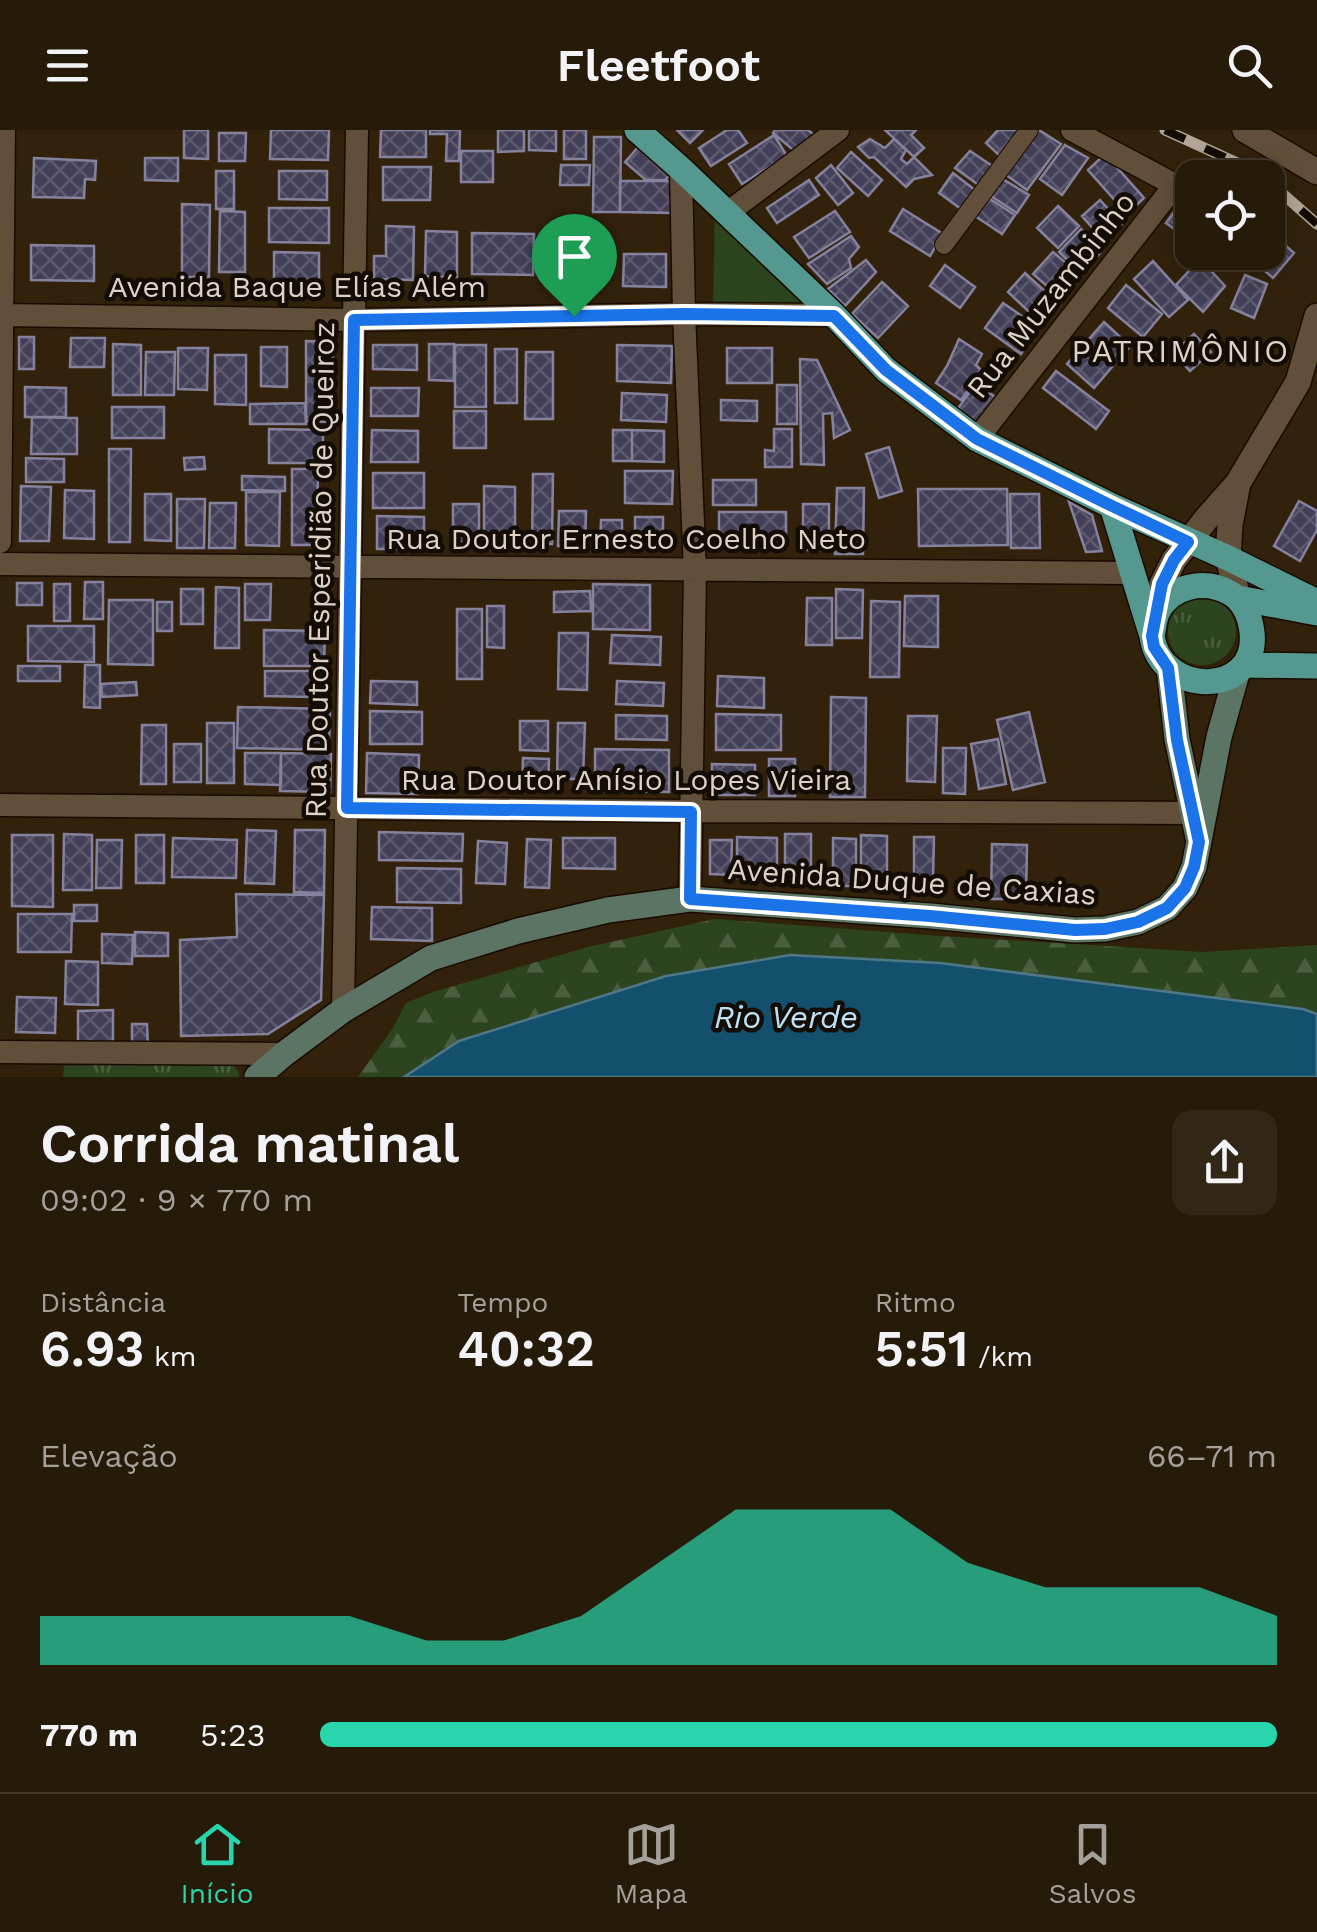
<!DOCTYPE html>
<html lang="pt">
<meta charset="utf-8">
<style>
body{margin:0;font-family:"Work Sans",sans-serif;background:#322717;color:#f1f3f6;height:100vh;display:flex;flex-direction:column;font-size:38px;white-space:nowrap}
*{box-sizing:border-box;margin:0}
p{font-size:32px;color:#a4a19c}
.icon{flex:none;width:55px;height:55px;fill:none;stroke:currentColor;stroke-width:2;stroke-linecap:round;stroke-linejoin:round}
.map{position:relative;height:947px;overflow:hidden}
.sheet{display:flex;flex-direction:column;background:#261a09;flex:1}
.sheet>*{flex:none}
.fabs{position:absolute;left:1175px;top:30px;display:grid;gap:20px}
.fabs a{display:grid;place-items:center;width:110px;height:110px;border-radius:20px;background:#261a09;box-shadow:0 5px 25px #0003,0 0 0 2px #42382a;font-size:50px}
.pin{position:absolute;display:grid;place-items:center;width:85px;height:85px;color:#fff;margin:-102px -42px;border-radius:50% 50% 50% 0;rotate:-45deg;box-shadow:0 0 10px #0007}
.pin .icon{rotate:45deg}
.round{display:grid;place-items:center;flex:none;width:105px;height:105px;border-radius:20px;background:#322717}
.headline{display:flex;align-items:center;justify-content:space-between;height:170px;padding:0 40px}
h1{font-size:55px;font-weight:600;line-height:75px}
.metrics{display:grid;grid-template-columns:repeat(3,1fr);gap:15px;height:170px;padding:10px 40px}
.metrics div{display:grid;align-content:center}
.metrics b{font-size:50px;font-weight:600}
.metrics small{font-size:28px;font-weight:400}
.metrics p{font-size:28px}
.chart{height:280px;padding:20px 40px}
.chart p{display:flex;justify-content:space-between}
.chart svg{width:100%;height:180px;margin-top:10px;fill:#29d5ac;opacity:.7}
ul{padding:0 40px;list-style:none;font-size:32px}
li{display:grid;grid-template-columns:160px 120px 1fr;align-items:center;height:75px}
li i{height:25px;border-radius:12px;background:#29d5ac}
header{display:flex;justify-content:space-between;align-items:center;height:130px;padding:0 40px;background:#261a09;font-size:45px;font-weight:600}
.tab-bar{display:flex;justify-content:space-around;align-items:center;height:140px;border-top:2px solid #42382a;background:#261a09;font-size:28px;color:#a4a19c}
.tab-bar a{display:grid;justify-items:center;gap:5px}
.tab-bar .current{color:#29d5ac}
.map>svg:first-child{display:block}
.grass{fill:url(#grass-tufts)}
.forest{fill:url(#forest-firs)}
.park{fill:#2d451f}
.water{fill:#12506d;stroke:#4f7787;stroke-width:2.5}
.building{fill:url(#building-cross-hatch);stroke:#86829e;stroke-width:2.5}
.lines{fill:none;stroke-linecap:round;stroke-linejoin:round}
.pedestrian-casing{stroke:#190b00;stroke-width:20}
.minor-casing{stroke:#190b00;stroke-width:25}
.tertiary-casing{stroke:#190b00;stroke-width:28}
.secondary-casing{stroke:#190b00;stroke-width:28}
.primary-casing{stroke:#190b00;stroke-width:28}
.pedestrian{stroke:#614f39;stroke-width:18}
.minor{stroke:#614f39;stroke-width:22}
.tertiary{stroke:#614f39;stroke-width:25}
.secondary{stroke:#5b7464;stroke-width:25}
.primary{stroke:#559890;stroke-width:25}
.rail-casing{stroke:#b2a696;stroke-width:11}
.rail{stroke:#140d05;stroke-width:8;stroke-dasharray:22;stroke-linecap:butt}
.route-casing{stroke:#fff;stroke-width:20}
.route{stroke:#1a73e8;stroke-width:12}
.labels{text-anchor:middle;stroke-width:9;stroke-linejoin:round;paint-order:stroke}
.street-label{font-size:30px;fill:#ddd2c5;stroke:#140d05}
.neighbourhood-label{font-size:32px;letter-spacing:2.5px;fill:#ddd2c5;stroke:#140d05}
.water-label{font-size:32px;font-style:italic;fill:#bce2f9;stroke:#140d05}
</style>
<header><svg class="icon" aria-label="menu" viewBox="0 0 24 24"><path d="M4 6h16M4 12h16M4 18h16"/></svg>Fleetfoot<svg class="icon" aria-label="search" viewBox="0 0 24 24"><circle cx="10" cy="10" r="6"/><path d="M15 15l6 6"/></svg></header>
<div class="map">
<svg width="1317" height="947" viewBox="0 0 1317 947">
<defs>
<pattern id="grass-tufts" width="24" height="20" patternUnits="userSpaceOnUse" patternTransform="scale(2.5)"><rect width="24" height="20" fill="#2d451f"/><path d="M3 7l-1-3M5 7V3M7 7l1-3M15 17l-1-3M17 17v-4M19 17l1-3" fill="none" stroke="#4b5f3e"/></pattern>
<pattern id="forest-firs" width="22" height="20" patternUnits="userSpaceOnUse" patternTransform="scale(2.5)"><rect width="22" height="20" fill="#2d451f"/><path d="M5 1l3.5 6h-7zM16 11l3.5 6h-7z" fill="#4b5f3e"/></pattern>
<pattern id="building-cross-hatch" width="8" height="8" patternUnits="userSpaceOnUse" patternTransform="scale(2.5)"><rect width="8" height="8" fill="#433f58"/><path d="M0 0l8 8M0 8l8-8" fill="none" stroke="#5e5a6e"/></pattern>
</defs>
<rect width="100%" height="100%" fill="#32220c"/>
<path class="grass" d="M1168 501a34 34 0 1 1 68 0a34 34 0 1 1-68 0Z
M231,931L240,945L238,947H63L64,936Z"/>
<path class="forest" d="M715,789L940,806L1203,822L1317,815V884L1303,879L790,825L666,846L459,911L404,947H358L393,898L406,873L433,862L588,817Z"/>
<path class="park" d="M715,77L807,178L713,175Z"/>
<path class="water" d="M790,825L940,833L1303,879L1317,884V947H404L459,911L666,846Z"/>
<path class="building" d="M184,0H208V29L184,28Z
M271,0H329L328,30L270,29Z
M381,0H426V27H380Z
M430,0H460L459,31H446L447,4H430Z
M498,0H524V21L498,22Z
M529,0H556V21L529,20Z
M564,0H586V29H564Z
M677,0H703L690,13Z
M727,0H738L747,13L711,36L699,18Z
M775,0H808L814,5L798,24L773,3Z
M885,0H916L911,5L924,18L914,27Z
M998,0H1019L1000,26L986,13Z
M1039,0L1061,14L1027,60L1006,45Z
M219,3H246L245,31H219Z
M774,5L787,26L742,54L729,34Z
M594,7H621L620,82H593Z
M870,9L885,18L894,9L906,20L901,29L907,34L914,27L932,45L914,49L906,57L874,27L869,28L858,17Z
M1065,15L1088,28L1062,65L1040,49Z
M639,16L670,45L665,50H646L625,32Z
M461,21H493V52H461Z
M970,21L994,37L980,56L955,38Z
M851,22L882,50L868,66L837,38Z
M1105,24L1144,68L1127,84L1088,40Z
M34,28L96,31L95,50L85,49L84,68L33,67Z
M145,28H178V51L145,50Z
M561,35H590L589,55H560Z
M831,35L853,63L838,75L816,48Z
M383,37H431L430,70H383Z
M216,41H234V79H216Z
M279,41H327V70L279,69Z
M953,43L975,60L961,79L939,63Z
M1001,48L1029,65L1017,83L991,66Z
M809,50L819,65L777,93L767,78Z
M620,51H672V83L620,82Z
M1192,57V112L1166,93Z
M987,67L1015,85L1002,104L975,86Z
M1100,70L1122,94L1104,111L1082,86Z
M182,74L210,75L209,147H182Z
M1058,76L1079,96L1058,118L1037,98Z
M269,78H329V113L269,112Z
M903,79L943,104L930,126L890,101Z
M220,81L245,82V142H219Z
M835,81L850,102L809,128L794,107Z
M386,96L414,97L413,150L374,149V126H386Z
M1081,99L1103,120L1081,143L1059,122Z
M554,100L585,101V148H553Z
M426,101L457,102V147L425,146Z
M472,103L534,104L533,145L472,144Z
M851,106L859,117L849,129L851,138L827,154L808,134Z
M1277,108L1294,123L1273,148L1256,133Z
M31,115L94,116V151L31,150Z
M274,122L319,123V151H274Z
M1053,122L1081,146L1062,169L1033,144Z
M624,124H666V157L623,156Z
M1200,129L1225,156L1203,182L1176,155Z
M866,130L876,142L845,176L828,159Z
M1153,131L1188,170L1169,187L1134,149Z
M945,135L975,157L960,178L930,156Z
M1025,143L1060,175L1043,195L1008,162Z
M1245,145L1267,154L1254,188L1231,178Z
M882,152L908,176L878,208L852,184Z
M1126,155L1162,184L1143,207L1108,178Z
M1003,173L1038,197L1021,224L985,198Z
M1104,192L1130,216L1094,258L1067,234Z
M1194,204L1211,222L1190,241L1173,223Z
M19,207H34V239H19Z
M71,208H105L104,237H70Z
M959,209L982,224L976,235L982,241L961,270L936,253L947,236Z
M306,211L333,212L332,292L306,291Z
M113,214L141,215V265H113Z
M429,214H454V251L429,250Z
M373,215H417V240L373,239Z
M455,215H486V277H455Z
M617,215L672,216L671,253L617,251Z
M261,217H287V257L261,256Z
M178,218H208L207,260L178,259Z
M727,218H772V253H727Z
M495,219H517V273H495Z
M146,222H175L174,265H145Z
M526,222H553V289H525Z
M215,225H246V275L215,274Z
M800,229L817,230L850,300L834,308L832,283L823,284L824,335L801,334Z
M1056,241L1109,281L1096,299L1043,258Z
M976,253L1002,272L983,299L957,280Z
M777,255H797V294H777Z
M25,257L66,258V287H25Z
M371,258H419L418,286H371Z
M622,263L667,265L666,292L621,290Z
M721,270L757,271V291L721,290Z
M305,273L306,294H250V274Z
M112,277H164V308H112Z
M454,281H486V318H454Z
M32,287L77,288V324H31Z
M269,299L323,300V333H269Z
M774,299H792V337H765V320L774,321Z
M372,300L418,301V332H371Z
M613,300H632V331H613Z
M632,300L664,301V332L632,331Z
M889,317L902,361L879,368L866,324Z
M109,319H131L130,412H109Z
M204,327L205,339L185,340L184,328Z
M26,328L64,329V352H26Z
M292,339H318L317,415H292Z
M625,341H673L672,374L625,373Z
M373,343H424V378H373Z
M533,344H553L552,414H532Z
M242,346L285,347V361L242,360Z
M713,350H756V375H713Z
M21,356L51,357L49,411H20Z
M484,356L515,357V419H484Z
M837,358H864L863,424H835Z
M918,359H1007L1008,415L919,416Z
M65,360L94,361V409L64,408Z
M246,362H280L279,416L246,415Z
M145,364H171V411L145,410Z
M1010,364H1039L1040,418H1011Z
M177,369H205L204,418H177Z
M1299,371L1317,381V400L1300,431L1274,416Z
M1069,372L1092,385L1102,421L1086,422Z
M210,373H236L235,418H209Z
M453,374H479V413L453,412Z
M803,374H829V420H803Z
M559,381H586L585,416H558Z
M719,382H786V413H719Z
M377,386L424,387V419H377Z
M635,387H663V417H635Z
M601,390H622V420L600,419Z
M85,452H103V489H84Z
M17,453H42V475H17Z
M54,454H70V491H54Z
M245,454H271L270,490H245Z
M593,454L650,455V500L593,499Z
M216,457L239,458V518H215Z
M181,459H203V494H181Z
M836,459L863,460L862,508H836Z
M590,461L591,481L554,482V462Z
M905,466H938V517L904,516Z
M807,468H832V515H806Z
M109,470H153V535L108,534Z
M871,471L900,472L899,547H870Z
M157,472H172V501H157Z
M487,476H504V518L487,517Z
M457,479H482V549H457Z
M28,496H94V532L28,531Z
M264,500L325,501L324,536H264Z
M559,503H588L587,560L558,559Z
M612,505L661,507L660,535L610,533Z
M85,535H100V578L84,577Z
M18,536H60V551H18Z
M265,541H312V567L265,566Z
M718,546L764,548V578L717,576Z
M371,551L417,552V575L370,573Z
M617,551L664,553L663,576L616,574Z
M136,552L137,565L102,567L101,554Z
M831,567L866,568L865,667H830Z
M238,577L330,579L329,620L237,618Z
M370,581L422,582V614H370Z
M1029,582L1045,652L1013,660L997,590Z
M716,584L781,585V620H716Z
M616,585L667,586V610L616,609Z
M908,586H937L935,652L907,651Z
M520,591H548V621L520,620Z
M207,593H234V653H207Z
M558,593H585L583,649H557Z
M142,595H166V654H141Z
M998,609L1006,654L979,659L971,614Z
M174,614H201V652H174Z
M943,618H966L965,664L943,663Z
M595,619L669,620V662L595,661Z
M245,623H281V655L245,654Z
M281,623L331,624L330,662L280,661Z
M367,623L419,625L418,664L366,663Z
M523,628L549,629L548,658H522Z
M769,629H795V666H769Z
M712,634L755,635V665H712Z
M247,700L276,701L274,754L245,753Z
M295,700H325L324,763L294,762Z
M379,702L463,704L462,731L379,730Z
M64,704L92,705V760H63Z
M785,704H811V753H785Z
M12,705H53V777L12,776Z
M136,705H164V753H136Z
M861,705L887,706V743H861Z
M737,707L777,708V748H737Z
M914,707H934L933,749H914Z
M173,708L237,710L236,748L172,747Z
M563,708H615V739L563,738Z
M833,708L856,709V756H833Z
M527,709L551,710L549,758L525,757Z
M97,710H122L121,758H96Z
M710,710H732L731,745L710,744Z
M478,711L507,713L505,754L476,753Z
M992,714L1027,715L1026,769H991Z
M397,738L461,739V773L397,772Z
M236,764L324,765L321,870L268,904L181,906L180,810L237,807Z
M74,775H97V791H74Z
M372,777L432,778V811L371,809Z
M18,784H72L71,822H18Z
M135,802L168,803V826H135Z
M102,804L133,805L132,834L102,833Z
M66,831L98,832V875L65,874Z
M17,867L56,868L55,903L16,902Z
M113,880V917H78V881Z
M132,894H147L148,916H132Z"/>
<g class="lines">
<defs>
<path id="pedestrian" d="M944,115L1029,0"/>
<path id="minor" d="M681,39L684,184L695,440L690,769
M726,84L838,0
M0,185L354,190L684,184L834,185
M977,309L1175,55L1072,0
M0,412L4,0
M0,434L1132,443
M0,675L691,681L1206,683
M343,880L357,0
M0,922L284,924"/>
<path id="tertiary" d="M1245,0L1317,42
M1238,468L1228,428L1230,395L1238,353
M1157,483L1162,454L1174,430L1207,388L1238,353L1298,252L1317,186"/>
<path id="secondary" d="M1169,538L1177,609L1198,707
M257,947L284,924L343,880L431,828L518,801L608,780L690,769L931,786L1075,800L1105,799L1138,792L1167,778L1185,758L1194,737L1219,607L1237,543"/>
<path id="primary" d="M637,0L681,39L834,185L886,240L977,309L1112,376L1228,428L1317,472
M1112,376L1152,506C1160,567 1259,568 1252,502C1250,486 1244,471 1230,463C1205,449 1170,455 1157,483C1154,490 1154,499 1152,506
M1238,468L1317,483
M1244,535L1317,536"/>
</defs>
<use href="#pedestrian" class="pedestrian-casing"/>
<use href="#minor" class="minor-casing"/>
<use href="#tertiary" class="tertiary-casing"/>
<use href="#secondary" class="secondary-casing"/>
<use href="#primary" class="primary-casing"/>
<use href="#pedestrian" class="pedestrian"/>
<use href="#minor" class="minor"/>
<use href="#tertiary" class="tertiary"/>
<use href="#secondary" class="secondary"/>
<use href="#primary" class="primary"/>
<defs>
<path id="rail" d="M1165,0L1257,42L1264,48
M1268,51L1317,94"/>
</defs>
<use href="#rail" class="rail-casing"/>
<use href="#rail" class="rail"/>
</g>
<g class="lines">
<defs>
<path id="route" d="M684,184L834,186L886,240L977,309L1112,376L1188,412L1174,430L1162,454L1152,506L1154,517L1168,538L1177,610L1199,712L1194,737L1185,758L1167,778L1138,792L1105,799L1075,800L930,786L690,769L691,682L347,678L354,190Z"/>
</defs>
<use href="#route" class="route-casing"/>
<use href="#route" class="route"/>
</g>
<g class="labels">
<g class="street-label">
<text x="297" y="167">Avenida Baque Elías Além</text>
<text transform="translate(1051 165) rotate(-52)" y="10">Rua Muzambinho</text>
<text x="626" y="419">Rua Doutor Ernesto Coelho Neto</text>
<text transform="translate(320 440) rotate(-89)" y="10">Rua Doutor Esperidião de Queiroz</text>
<text x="626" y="660">Rua Doutor Anísio Lopes Vieira</text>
<text transform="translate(912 752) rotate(4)" y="10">Avenida Duque de Caxias</text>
</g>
<g class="neighbourhood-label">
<text x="1181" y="232">PATRIMÔNIO</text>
</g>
<g class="water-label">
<text x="786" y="898">Rio Verde</text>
</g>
</g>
</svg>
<div class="fabs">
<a><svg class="icon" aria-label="locate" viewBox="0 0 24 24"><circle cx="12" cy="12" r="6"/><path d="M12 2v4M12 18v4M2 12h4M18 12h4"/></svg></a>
</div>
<div class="pin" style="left:574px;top:186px;background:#1e9e55"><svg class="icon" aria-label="arrive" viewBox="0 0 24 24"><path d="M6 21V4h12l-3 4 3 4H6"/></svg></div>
</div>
<section class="sheet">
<div class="headline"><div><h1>Corrida matinal</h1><p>09:02 · 9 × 770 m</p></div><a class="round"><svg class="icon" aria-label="share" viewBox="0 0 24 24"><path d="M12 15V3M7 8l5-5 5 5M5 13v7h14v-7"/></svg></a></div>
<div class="metrics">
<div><p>Distância</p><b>6.93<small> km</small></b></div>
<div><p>Tempo</p><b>40:32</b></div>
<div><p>Ritmo</p><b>5:51<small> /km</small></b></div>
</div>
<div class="chart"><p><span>Elevação</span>66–71 m</p>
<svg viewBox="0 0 160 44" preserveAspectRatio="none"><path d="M0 44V32L10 32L20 32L30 32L40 32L50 38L60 38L70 32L80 19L90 6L100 6L110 6L120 19L130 25L140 25L150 25L160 32V44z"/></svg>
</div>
<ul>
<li><b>770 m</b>5:23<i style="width:100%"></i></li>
</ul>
</section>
<nav class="tab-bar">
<a class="current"><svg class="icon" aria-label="home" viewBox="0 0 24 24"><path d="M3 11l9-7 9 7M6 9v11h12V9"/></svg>Início</a>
<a><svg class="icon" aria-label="map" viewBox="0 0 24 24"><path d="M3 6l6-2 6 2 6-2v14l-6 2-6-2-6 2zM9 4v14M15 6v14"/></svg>Mapa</a>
<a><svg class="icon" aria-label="saved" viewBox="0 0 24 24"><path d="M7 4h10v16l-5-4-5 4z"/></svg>Salvos</a>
</nav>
